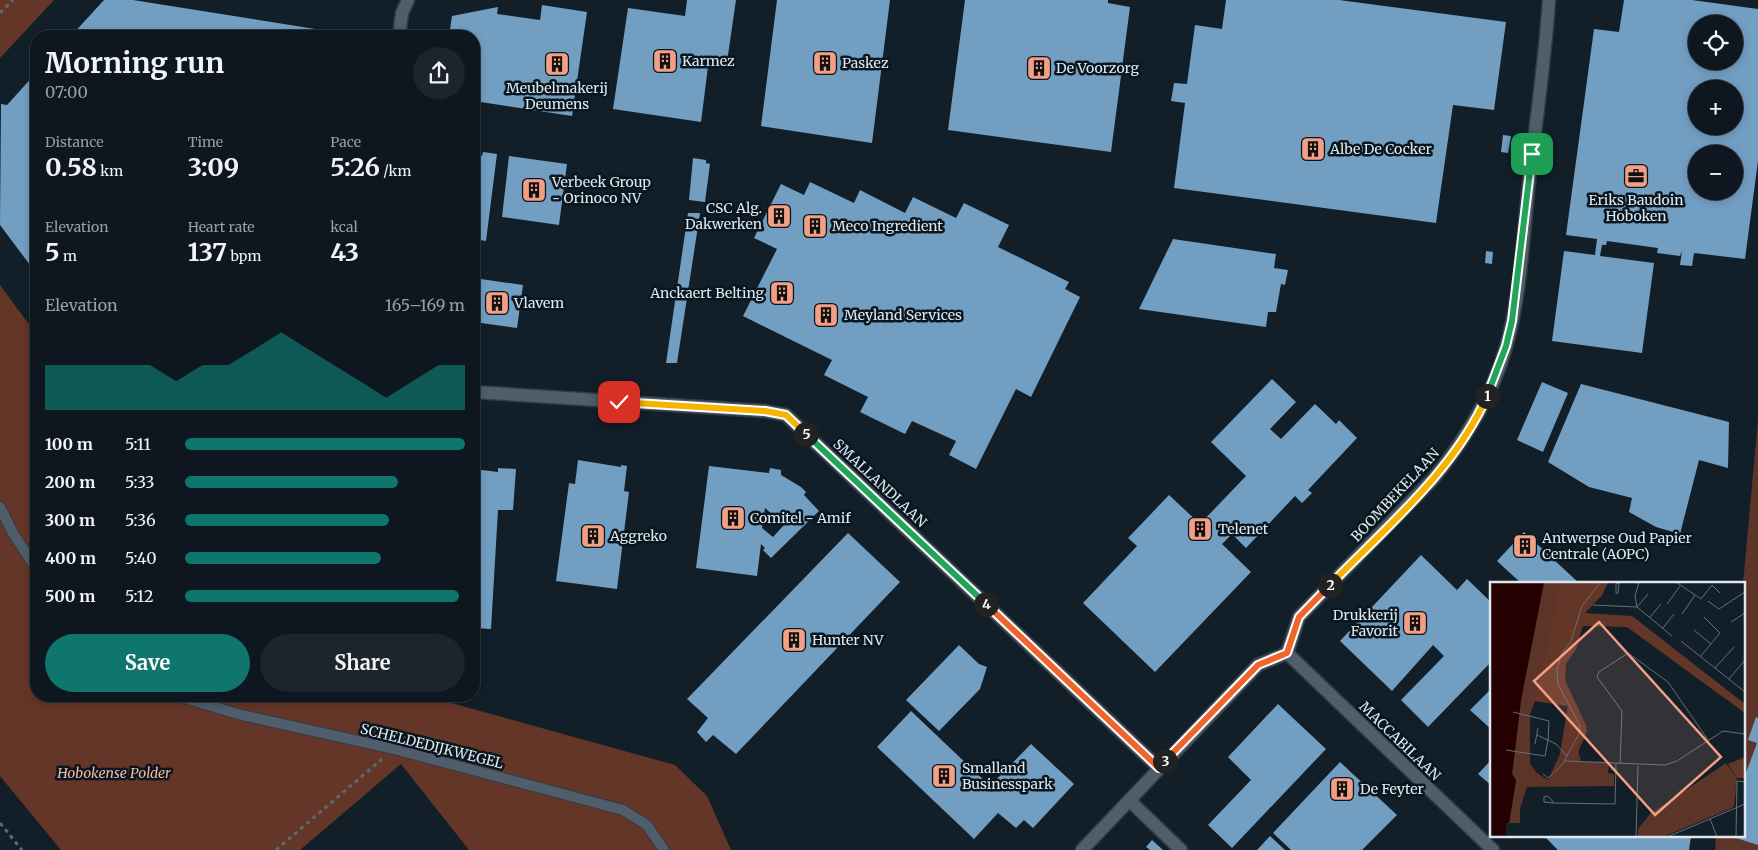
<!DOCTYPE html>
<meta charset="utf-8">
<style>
body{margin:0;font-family:Merriweather,serif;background:#1c242c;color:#f1f3f6;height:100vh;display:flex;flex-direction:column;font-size:19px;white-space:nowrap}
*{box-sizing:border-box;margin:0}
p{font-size:16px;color:#9b9fa4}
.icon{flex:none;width:28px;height:28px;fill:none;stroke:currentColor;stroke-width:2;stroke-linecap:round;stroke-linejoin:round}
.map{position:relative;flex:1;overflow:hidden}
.side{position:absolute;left:30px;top:30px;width:450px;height:672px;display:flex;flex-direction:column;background:#0e171f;border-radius:20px;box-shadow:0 2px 8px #0003,0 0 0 1px #2e363d}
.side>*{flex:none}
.buttons{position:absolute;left:1688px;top:15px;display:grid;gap:10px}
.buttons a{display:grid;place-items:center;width:55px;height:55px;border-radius:50%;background:#0e171f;box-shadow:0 2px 8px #0003,0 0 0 1px #2e363d;font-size:25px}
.pin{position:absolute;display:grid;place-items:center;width:42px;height:42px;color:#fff;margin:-21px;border-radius:10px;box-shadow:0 2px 8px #0006}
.km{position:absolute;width:25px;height:25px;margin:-12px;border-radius:50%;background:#222;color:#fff;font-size:14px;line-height:25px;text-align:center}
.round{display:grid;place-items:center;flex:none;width:52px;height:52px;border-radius:26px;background:#1c242c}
.headline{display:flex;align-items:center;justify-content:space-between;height:85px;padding:0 15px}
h1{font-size:28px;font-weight:700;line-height:38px}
.stats{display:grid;grid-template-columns:repeat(3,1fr);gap:8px;height:85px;padding:5px 15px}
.stats div{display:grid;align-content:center}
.stats b{font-size:25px;font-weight:700}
.stats small{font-size:14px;font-weight:400}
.stats p{font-size:14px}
.chart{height:140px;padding:10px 15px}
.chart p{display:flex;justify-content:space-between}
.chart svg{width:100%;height:90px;margin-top:5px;fill:#0f766e;opacity:.7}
.cta{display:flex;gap:10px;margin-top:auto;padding:10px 15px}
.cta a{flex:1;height:58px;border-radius:30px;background:#0f766e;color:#fff;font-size:20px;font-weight:700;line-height:58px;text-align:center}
.cta a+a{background:#1c242c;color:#f1f3f6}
ul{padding:0 15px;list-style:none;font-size:16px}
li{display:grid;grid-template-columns:80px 60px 1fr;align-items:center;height:38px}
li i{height:12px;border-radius:6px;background:#0f766e}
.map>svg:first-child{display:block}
.green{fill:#5c3428}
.forest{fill:#643627}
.building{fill:#729ec2;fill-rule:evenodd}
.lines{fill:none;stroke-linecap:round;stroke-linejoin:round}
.lane-casing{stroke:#323a43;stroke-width:12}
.street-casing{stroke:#323a43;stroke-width:15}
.path{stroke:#5e6a72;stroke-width:3;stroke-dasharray:4 4;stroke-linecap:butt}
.lane{stroke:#4f5e6a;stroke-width:10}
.street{stroke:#4f5e6a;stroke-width:12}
.split-1-casing{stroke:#fff;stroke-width:10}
.split-2-casing{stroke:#fff;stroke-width:10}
.split-3-casing{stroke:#fff;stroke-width:10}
.split-4-casing{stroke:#fff;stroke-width:10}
.split-5-casing{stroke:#fff;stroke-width:10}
.split-6-casing{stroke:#fff;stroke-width:10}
.split-1{stroke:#22a559;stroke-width:6}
.split-2{stroke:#f5b400;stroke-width:6}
.split-3{stroke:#f0652b;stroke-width:6}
.split-4{stroke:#f0652b;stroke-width:6}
.split-5{stroke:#22a559;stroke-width:6}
.split-6{stroke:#f5b400;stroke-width:6}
.labels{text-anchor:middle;stroke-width:5;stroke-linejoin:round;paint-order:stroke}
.poi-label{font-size:14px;fill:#dfe8ef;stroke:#09161f;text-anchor:start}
.street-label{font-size:14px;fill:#dfe8ef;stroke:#09161f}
.park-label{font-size:14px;font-style:italic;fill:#f6b5a1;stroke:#09161f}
.inset-road{fill:none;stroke:#646f78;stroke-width:1}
.view{fill:#f39f85;fill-opacity:0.15;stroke:#f39f85;stroke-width:2.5}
.inset-edge{fill:none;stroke:#dfe8ef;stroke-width:2.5}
</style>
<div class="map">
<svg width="1758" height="850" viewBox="0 0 1758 850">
<rect width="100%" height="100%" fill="#121f29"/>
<path class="green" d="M1758,419V850H1715L1716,836H1744L1743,584Z"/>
<path class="forest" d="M0,0H54L0,58Z
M0,285L36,334V696H426L675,765L707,796L731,850H469L401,764L300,850H61L0,776Z"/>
<path class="building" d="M104,0H133L359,36H71Z
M687,0H736L727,62L709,59L701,122L613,109L628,8L685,16Z
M777,0H890L872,143L761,126Z
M965,0H1108V3L1130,7L1111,152L948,130Z
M1226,0H1339L1506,22L1494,110L1453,105L1436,223L1174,188L1185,103L1171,101L1174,83L1187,84L1195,25L1222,29Z
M1624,0H1692L1758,9V161L1745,259L1694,253L1692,266L1680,265L1682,251L1680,256L1657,253L1658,248L1607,241L1606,245H1602L1600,256L1654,263L1642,353L1552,341L1564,251L1595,255L1597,239L1566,235L1594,29L1619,32ZM1696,24H1734V61H1696ZM1696,89H1734V126H1696ZM1696,154H1734V191H1696Z
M542,5L587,12L572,116L474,101V36H449L452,16L498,7L497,14L540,20Z
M36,73V273L0,225L1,104L7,105Z
M1503,135L1511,136L1508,153L1501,152Z
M483,152L497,154L486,241L474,239V154L482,156Z
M509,156L567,164L559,225L502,217Z
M693,158L706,160V163L710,164L705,202L689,200Z
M810,182L854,203L860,190L905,213L913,197L956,218L964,203L1009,225L998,247L1069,282L1065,289L1080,297L1031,397L1016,389L976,469L949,455L956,441L912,421L905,434L860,412L868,397L824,375L832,360L743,316L777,249L754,238L781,184L804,195Z
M688,213H700L677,363H666Z
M1173,239L1276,254L1274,268L1288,270L1285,285L1281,284L1276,312H1268L1266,327L1139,309Z
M1486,251L1493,252L1492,264L1485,263Z
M474,278L523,285L517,328L474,322Z
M1272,379L1296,402L1270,429L1281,439L1315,404L1336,424L1339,420L1357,438L1308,490L1312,493L1302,503L1295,496L1246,548L1232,534L1222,544L1251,572L1155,672L1083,603L1137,546L1128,538L1169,495L1200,524L1246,476L1211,442Z
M1542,382L1568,393L1543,452L1517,440Z
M1581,384L1729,422L1728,468L1699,460L1680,534L1656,527L1629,512L1632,498L1589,487L1548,462Z
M578,460L621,467V465L627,466L624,491L629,492L617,589L556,581L569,483L575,484Z
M709,466L769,473L770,468L781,470V475L801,487L806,492L804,495L819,511L771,558L763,550L765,548L761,544L757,576L696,568ZM765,508L784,525L773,537L762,528Z
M498,468L516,469L513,510H498L491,629L474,628V469L498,472Z
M1524,532L1580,584H1522L1497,561Z
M848,533L900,582L736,754L713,735L706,742L697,732L708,718L687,699Z
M1421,555L1457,590L1467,579L1492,603V661L1428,727L1401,700L1444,656L1433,645L1392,691L1340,641Z
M959,645L979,664L987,667L980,689L939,731L906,700Z
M1492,688V730L1470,710Z
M1278,704L1326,749L1232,848L1208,825L1251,780L1228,757Z
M911,711L990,786L1031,744L1074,784L1033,828L1024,820L1016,828L998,813L974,839L877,747Z
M1756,717L1758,718V845L1733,837L1744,836V778L1757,743L1748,740Z
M1492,759V786L1478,774Z
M1340,762L1397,815L1362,850H1291L1273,833Z
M1270,836L1285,850H1257Z
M1544,836H1691L1689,850H1558Z
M1152,840L1163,850H1150L1146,847Z"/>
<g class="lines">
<defs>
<path id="lane" d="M0,507L14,535L36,568
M178,696L238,714L394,749L623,810L647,825L664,850"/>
<path id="street" d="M399,36L402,13L408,0
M474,392L765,411L786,415L1159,768
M1287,653L1299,617L1433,479C1465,440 1492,397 1506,347C1521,295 1523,236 1529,182C1536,121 1545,61 1549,0
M1287,653L1493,850
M1130,801L1181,850
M1082,850L1258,665L1287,653"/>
</defs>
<use href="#lane" class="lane-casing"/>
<use href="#street" class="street-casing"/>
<path class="path" d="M0,13L13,0
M0,823L22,850
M276,850L382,759"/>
<use href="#lane" class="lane"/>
<use href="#street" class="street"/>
</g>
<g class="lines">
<defs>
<path id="split-1" d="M1487,396L1506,346L1512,321L1532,154"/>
<path id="split-2" d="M1330,585C1385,528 1455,470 1487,396"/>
<path id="split-3" d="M1165,761L1258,665L1287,653L1299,617L1330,585"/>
<path id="split-4" d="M986,604L1159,768L1165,761"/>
<path id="split-5" d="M806,434L986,604"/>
<path id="split-6" d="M619,402L765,411L786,415L806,434"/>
</defs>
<use href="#split-1" class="split-1-casing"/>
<use href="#split-2" class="split-2-casing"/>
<use href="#split-3" class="split-3-casing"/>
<use href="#split-4" class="split-4-casing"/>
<use href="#split-5" class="split-5-casing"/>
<use href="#split-6" class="split-6-casing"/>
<use href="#split-1" class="split-1"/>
<use href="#split-2" class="split-2"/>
<use href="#split-3" class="split-3"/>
<use href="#split-4" class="split-4"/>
<use href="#split-5" class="split-5"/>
<use href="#split-6" class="split-6"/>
</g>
<defs>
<symbol id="building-square" viewBox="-11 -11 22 22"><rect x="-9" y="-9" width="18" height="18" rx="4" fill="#f39f85" stroke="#09161f"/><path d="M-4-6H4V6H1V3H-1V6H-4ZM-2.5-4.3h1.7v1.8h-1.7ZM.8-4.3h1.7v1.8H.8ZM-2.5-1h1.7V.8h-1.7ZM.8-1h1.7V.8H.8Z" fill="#111"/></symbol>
<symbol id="office-square" viewBox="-11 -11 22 22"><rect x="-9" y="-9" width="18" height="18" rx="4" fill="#f39f85" stroke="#09161f"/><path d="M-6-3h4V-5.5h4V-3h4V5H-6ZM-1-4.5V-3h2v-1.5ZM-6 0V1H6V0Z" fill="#111"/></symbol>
</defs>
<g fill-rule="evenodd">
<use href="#building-square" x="651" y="47" width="28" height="28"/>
<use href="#building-square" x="811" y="49" width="28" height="28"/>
<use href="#building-square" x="543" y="50" width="28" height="28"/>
<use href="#building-square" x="1025" y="54" width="28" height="28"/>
<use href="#building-square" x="1299" y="135" width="28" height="28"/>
<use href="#office-square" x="1622" y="162" width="28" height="28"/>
<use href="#building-square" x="520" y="176" width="28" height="28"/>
<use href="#building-square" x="765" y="202" width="28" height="28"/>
<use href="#building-square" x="801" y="212" width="28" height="28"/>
<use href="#building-square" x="768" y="279" width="28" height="28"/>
<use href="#building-square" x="483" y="289" width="28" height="28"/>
<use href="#building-square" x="812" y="301" width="28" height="28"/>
<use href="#building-square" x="719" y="504" width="28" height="28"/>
<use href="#building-square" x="1186" y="515" width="28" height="28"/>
<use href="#building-square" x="579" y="522" width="28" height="28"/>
<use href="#building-square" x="1511" y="532" width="28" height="28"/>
<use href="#building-square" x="1401" y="609" width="28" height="28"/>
<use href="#building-square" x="780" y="626" width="28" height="28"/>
<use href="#building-square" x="930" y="762" width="28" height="28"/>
<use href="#building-square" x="1328" y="775" width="28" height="28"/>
</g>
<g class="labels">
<g class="poi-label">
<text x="682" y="66">Karmez</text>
<text x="842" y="68">Paskez</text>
<text x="1056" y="73">De Voorzorg</text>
<text x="557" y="93" text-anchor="middle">Meubelmakerij<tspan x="557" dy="16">Deumens</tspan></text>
<text x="1330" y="154">Albe De Cocker</text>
<text x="552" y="187">Verbeek Group<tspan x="552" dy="16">- Orinoco NV</tspan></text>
<text x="1636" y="205" text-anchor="middle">Eriks Baudoin<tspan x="1636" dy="16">Hoboken</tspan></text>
<text x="762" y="213" text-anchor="end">CSC Alg.<tspan x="762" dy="16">Dakwerken</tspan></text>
<text x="832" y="231">Meco Ingredient</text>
<text x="764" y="298" text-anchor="end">Anckaert Belting</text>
<text x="514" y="308">Vlavem</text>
<text x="844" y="320">Meyland Services</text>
<text x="750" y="523">Comitel - Amif</text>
<text x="1218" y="534">Telenet</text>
<text x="610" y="541">Aggreko</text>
<text x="1542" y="543">Antwerpse Oud Papier<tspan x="1542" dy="16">Centrale (AOPC)</tspan></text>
<text x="1398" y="620" text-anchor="end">Drukkerij<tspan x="1398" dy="16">Favorit</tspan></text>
<text x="812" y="645">Hunter NV</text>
<text x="962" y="773">Smalland<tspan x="962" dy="16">Businesspark</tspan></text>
<text x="1360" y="794">De Feyter</text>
</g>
<g class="street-label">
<text transform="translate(880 483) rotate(43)" y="5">SMALLANDLAAN</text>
<text transform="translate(1395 495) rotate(-47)" y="5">BOOMBEKELAAN</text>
<text transform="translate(1400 741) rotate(44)" y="5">MACCABILAAN</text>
<text transform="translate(432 746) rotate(14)" y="5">SCHELDEDIJKWEGEL</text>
</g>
<g class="park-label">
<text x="114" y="778">Hobokense Polder</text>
</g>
</g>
<g transform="translate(1490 582)">
<rect width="255" height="255" fill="#121f29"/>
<path d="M54,0H118L112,13L96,28L86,67L76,82L75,98L97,145L88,168L91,179L119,180L118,191L124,192V204L37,205L30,227V241H19L26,198L22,193L31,118ZM45,119L78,124L70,172L58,198L47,191L40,182V133ZM236,181L247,196L244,225L173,255H148V247L160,232Z" fill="#5c3428" fill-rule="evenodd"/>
<path d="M71,0H118L112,13L95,31L142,34L255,122V131L137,45L93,44L86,67L76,82L75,98L97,149L85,177L70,172L78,124L45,119ZM255,175L254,196H247L238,182Z" fill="#643627"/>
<path d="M0,0H54L31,118L22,192L26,198L19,241H16V255H0Z" fill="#250000"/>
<path class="inset-road" d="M149,0L145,14L147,25L182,54M186,0L211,17L222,3L230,11M129,1L128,11H126V2L132,0M218,19L229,27L255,10M177,22L190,4M103,23L147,25L158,12M192,32L205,13M160,35L171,22M241,40L255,31M173,46L184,32M204,48L221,62M191,59L255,110M210,75L230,51L214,35M225,86L244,65M239,97L255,78M47,153L66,162L77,174M45,162L48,146M16,168L55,174L58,158L59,139L23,130M75,179L175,183L187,179L233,149L255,152M130,182L132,129L107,95L109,90L138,71L178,100L218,158M53,192L58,196L72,183L90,150V144L68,102L67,87L72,71L81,59L92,24L111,0M64,221L54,220V215L58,214L64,221L125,222L126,182M220,237L227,255M146,255L148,184M177,255L255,222M246,255L247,199L255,200"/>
<path class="view" d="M109,40L231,175L165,233L44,99Z"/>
<rect width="255" height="255" class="inset-edge"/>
</g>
</svg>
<div class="buttons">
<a><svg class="icon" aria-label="locate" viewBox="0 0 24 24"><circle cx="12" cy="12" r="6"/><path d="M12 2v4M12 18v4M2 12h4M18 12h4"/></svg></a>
<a>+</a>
<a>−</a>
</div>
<div class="pin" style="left:1532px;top:154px;background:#1e9e55"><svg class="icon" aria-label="arrive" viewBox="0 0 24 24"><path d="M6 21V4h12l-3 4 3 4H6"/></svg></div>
<div class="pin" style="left:619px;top:402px;background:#d93025"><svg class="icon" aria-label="check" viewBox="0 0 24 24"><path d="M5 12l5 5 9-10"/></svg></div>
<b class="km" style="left:1487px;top:396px">1</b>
<b class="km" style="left:1330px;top:585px">2</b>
<b class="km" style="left:1165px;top:761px">3</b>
<b class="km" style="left:986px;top:604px">4</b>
<b class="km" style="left:806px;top:434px">5</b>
<section class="side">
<div class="headline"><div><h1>Morning run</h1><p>07:00</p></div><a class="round"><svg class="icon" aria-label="share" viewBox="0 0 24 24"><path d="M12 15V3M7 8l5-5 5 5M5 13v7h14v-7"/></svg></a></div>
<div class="stats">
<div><p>Distance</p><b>0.58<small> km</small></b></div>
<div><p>Time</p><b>3:09</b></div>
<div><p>Pace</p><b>5:26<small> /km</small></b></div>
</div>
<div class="stats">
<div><p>Elevation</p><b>5<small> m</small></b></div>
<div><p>Heart rate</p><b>137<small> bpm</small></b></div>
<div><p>kcal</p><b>43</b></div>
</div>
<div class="chart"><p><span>Elevation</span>165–169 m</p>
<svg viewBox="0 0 160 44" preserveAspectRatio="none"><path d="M0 44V22L10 22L20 22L30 22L40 22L50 30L60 22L70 22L80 14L90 6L100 14L110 22L120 30L130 38L140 30L150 22L160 22V44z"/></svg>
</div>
<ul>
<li><b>100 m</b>5:11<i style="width:100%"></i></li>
<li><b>200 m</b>5:33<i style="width:76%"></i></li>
<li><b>300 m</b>5:36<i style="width:73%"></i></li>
<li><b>400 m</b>5:40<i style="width:70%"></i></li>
<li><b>500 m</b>5:12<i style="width:98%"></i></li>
</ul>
<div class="cta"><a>Save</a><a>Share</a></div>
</section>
</div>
